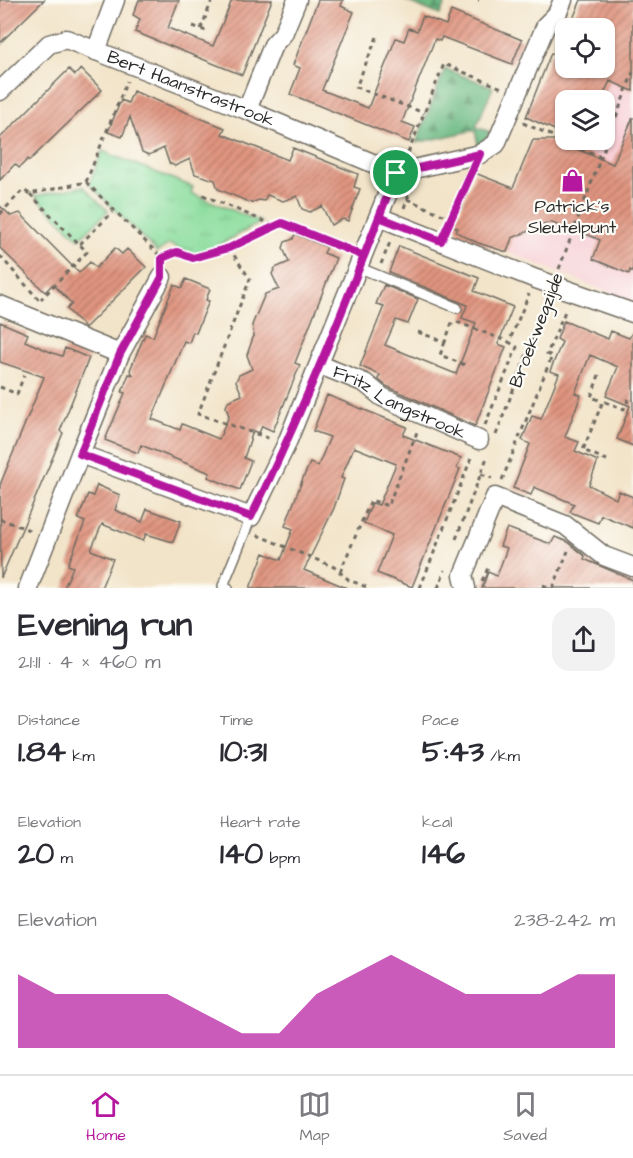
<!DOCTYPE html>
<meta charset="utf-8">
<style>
body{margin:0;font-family:"Architects Daughter",sans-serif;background:#f2f2f3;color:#2b2b33;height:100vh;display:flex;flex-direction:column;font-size:22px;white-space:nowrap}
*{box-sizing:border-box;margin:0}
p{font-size:20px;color:#7c7c81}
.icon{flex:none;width:33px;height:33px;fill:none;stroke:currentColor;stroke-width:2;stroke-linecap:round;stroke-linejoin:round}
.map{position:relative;height:588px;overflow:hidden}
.sheet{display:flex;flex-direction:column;background:#fff;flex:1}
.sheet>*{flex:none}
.buttons{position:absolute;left:555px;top:18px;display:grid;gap:12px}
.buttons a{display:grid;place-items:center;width:60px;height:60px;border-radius:12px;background:#fff;box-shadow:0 2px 4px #0004;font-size:30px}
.pin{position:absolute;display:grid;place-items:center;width:51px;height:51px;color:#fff;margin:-26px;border:3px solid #fff;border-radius:50%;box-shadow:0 2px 6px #0007}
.round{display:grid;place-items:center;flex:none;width:63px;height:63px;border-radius:18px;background:#f2f2f3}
.headline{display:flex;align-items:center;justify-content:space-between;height:102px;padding:0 18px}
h1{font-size:33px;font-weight:700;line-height:45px}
.metrics{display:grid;grid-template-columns:repeat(3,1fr);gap:9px;height:102px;padding:6px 18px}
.metrics div{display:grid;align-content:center}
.metrics b{font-size:30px;font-weight:700}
.metrics small{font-size:16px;font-weight:400}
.metrics p{font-size:16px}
.chart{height:168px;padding:12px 18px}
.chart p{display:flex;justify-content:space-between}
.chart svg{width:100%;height:108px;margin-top:6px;fill:#b5179e;opacity:.7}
.tab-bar{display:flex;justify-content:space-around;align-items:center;height:84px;border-top:2px solid #e1e1e2;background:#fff;font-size:16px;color:#7c7c81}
.tab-bar a{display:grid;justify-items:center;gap:3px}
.tab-bar .active{color:#b5179e}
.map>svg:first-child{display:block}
.built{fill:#f7cfd5}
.grass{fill:url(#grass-tufts);stroke:#5b8464;stroke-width:1.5}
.forest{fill:url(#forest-firs);stroke:#4e7458;stroke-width:1.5}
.building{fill:url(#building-hatch)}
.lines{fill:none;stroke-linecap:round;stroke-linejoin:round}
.lane-casing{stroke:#716c62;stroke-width:12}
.street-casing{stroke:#716c62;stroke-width:21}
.path{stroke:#716c62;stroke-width:3;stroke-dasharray:4.5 4.5;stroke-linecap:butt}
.lane{stroke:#fff;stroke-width:9}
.street{stroke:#fff;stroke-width:18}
.route-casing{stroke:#fff;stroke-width:12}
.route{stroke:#b5179e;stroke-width:8}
.labels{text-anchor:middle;stroke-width:4.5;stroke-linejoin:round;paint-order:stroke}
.street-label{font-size:18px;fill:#2b2b2b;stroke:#fdfcf7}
.poi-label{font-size:18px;fill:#2b2b2b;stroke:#fdfcf7}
</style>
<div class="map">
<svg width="633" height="588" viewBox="0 0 633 588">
<defs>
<pattern id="grass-tufts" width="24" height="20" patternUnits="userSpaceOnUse" patternTransform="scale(1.5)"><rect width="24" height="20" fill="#8bdd9e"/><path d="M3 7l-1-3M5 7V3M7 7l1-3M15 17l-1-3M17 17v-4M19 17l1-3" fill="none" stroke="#78be88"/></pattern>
<pattern id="forest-firs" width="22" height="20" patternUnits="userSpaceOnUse" patternTransform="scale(1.5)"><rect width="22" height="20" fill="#70bc85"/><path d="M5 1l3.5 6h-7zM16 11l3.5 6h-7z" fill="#5c996d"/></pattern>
<pattern id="building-hatch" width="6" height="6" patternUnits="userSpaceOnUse" patternTransform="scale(1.5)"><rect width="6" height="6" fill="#e09580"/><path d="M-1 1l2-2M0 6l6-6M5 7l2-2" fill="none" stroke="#b67a69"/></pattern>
</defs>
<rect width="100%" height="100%" fill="#fdfcf7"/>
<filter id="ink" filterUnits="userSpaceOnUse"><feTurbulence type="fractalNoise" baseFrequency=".0167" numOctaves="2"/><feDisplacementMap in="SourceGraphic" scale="12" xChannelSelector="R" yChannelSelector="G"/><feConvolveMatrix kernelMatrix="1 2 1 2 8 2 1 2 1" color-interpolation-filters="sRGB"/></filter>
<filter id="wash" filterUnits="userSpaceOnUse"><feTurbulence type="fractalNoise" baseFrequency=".008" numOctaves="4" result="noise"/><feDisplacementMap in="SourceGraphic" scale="24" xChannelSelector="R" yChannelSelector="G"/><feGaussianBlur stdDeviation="1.35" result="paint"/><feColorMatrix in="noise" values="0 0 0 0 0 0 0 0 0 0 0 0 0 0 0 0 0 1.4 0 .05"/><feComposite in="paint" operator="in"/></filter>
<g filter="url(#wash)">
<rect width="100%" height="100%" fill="#f2e4c9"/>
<path class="built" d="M633,0V302L507,252L565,112L566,140H604V100H571L587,68H604Z"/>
<path class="grass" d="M102,151L193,187L191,193L261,222L203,254L192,255L169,244L157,252L89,184Z
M83,186L108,211L79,239L35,196Z"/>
<path class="forest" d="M404,0H447L440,15Z
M445,69L493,87L476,127L490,132L483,144H478L475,130L416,143Z"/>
<g id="blocks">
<path class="building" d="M0,0H44L0,43Z
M139,0H179L168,28L213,46L232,0H272L242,75L135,32L140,19L133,15Z
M318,0H343L341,6L354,12L322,90L368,108L396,38L404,41L409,28L417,31L423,16L446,25L451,11L522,40L512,64L442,37L440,41L435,39L402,122L415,127L409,142L290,94L300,68L293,65Z
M581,0H633V91L610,81L601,100H566V135L526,117L551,53L566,59V68H604V28H569Z
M69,69L75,75L81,69L102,90L29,161L28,159L19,168L15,164L0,180V138Z
M133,91L225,128L222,134L288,160L293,148L358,174L354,187L360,189L348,221L343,219L331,225L322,206L310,212L302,209L297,196L283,201L267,195L264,201L259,200L251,203L218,189L215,180L195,174L190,159L175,166L169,163L164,148L149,155L142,152L130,117L122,137L108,132L121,100L128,103Z
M633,117V272L630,270L629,274L593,259L600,240L565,225L564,228L550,222L512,238L507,252L478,243L456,232L458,228L450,225L456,210L460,211L475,173L513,188L533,140H584L579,150L613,164Z
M0,206L11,216L20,213L79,273L90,262L96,268L115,248L122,254L127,249L146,267L85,328L67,309L72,304L53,284L45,292L0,248Z
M295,234L327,247L324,253L336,258L295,363L300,365L273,431L262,426L259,433L253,431L244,458L251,461L240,490L208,477L210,473L141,445L138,453L105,440L125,393L122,392L129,374L133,375L130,370L145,334L153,337L174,285L182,288L186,279L210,289L206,300L209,301L196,333L193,332L189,343L184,341L152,419L180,430L182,424L219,439L229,416L226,407L228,401L242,395L236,381L239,375L252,369L247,355L254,335L252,325L265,294L279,289L272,274L275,268L289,262L283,248L285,242L293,239Z
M399,246L479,278L474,291L513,307L498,344L506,347L475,426L386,386L378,379L380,375L360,366L384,306L376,304L384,285L418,299L408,324L396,320L385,345L424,361L456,374L476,323L462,318L467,305L389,272Z
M564,321L608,339L611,331L629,338L633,331V446L617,439L630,406L606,396L618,367L590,355L575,393L581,395L565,437L579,442L575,451L598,461L589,485L616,499L619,491L633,497V528L601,515L598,523L570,512L574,504L534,487L531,495L513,488L530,444L522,440L532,416L541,419L559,374L550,371L562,342L557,339Z
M0,322L28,334L25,341L53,353L62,356L65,348L89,358L60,431L63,433L52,459L1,578L0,485L44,377L0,362Z
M327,395L407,427L403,435L461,458L457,468L460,469L412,587L377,573L392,535L364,523L372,503L379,505L396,464L354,447L341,478L344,479L334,508L304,570L347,588H250L264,553L281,560L293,529L285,526L303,478L310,463L318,466L330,437L313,431Z
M97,485L120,495L115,510L142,522L147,509L181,521L173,542L146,534L143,541L102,524L91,550L113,559L101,588H64L73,567L68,565L85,522L78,519L88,494L93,496Z
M507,528L551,544L555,537L568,542L585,556L584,559L633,580V588H482L488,572L497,576L507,548L500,546Z"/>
</g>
</g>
<g filter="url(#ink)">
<use href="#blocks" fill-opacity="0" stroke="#716c62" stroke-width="1.5"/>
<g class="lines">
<defs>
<path id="lane" d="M360,268L457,308
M228,588L223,586L251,517"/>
<g id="street">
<path d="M96,51L115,0"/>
<path id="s1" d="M0,91L49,44L66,39L247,110L396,173"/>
<path d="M247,110L273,45L283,34L297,0"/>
<path d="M396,173L480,154L496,144L546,25L557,14L563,0"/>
<path d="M379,217L536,279L633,313"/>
<path d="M0,305L120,354"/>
<path id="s2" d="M320,365L365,383L382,397L479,440"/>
<path d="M80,454L120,354L162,277"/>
<path d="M28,588L80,454L251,517L286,445L396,173"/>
<path d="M466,588L463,575L495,497L565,525L604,556L633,567"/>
</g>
</defs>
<use href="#lane" class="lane-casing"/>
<use href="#street" class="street-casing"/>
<path class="path" d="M478,0H479
M193,26L209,32
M201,29L212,0
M377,37L356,87L424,113
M523,123L601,157
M408,153L444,64L502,88
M86,182L127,81
M30,194L87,252L41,299
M203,195L275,226
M407,199L450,218
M404,208L412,187
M0,214L23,190L30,194L86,182L162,258
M447,226L470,174
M80,244L113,212
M229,248L250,279L198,414L271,439
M0,256L40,301
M162,260L176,252L193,259L229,248L282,223L345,249
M381,264L391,240
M559,269L633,72
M457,322L509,342
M418,332L445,342L453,320
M445,342L440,355L465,365
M599,375L591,397L602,401
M0,387L17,394L24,375
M485,425L517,347L509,342L529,294
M496,435L547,301
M607,460L583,450L603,401L624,409L629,398L633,400
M481,474L492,478
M502,480L552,356L547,354L566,309
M0,519L32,531
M257,535L334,567L349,580L369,588
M456,539L488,455
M340,572L371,500L388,506L417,432
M482,581L488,568L485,567
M543,585L550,588
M420,588L472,456
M438,588L445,570
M553,588L568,551"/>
<use href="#lane" class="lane"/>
<use href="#street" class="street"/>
</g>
</g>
<g class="lines" filter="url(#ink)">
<defs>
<path id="route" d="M396,173L364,256L282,223L229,248L193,258L177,252L162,258V277L120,354L80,454L251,517C299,420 340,319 379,217L441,241L480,154L396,173"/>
</defs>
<use href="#route" class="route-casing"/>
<use href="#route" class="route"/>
</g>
<defs>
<symbol id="shop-bare" viewBox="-9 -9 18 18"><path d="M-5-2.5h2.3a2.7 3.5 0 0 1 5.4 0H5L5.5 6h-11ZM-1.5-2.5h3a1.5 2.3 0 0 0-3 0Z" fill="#b5179e" stroke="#fdfcf7" stroke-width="2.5" paint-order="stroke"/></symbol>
</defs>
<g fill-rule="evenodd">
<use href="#shop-bare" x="556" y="164" width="33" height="33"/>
</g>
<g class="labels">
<g class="street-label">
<text dy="6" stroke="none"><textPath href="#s1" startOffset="220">Bert Haanstrastrook</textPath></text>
<text transform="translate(536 330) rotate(-69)" y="6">Broekwegzijde</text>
<text dy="6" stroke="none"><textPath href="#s2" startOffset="88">Fritz Langstrook</textPath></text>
</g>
<g class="poi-label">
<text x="572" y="212">Patrick's<tspan x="572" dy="21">Sleutelpunt</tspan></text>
</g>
</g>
</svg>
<div class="buttons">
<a><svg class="icon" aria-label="locate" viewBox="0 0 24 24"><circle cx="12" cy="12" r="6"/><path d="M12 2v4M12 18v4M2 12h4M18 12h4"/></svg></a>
<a><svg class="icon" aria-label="layers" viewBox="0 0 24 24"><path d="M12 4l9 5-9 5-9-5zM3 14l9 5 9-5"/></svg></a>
</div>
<div class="pin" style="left:396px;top:173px;background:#1e9e55"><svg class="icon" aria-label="arrive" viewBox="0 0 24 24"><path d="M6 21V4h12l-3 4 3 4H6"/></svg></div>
</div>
<section class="sheet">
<div class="headline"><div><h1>Evening run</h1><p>21:11 · 4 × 460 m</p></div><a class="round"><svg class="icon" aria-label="share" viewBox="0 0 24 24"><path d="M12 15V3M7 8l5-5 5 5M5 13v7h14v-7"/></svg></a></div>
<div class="metrics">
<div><p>Distance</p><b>1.84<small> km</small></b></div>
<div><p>Time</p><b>10:31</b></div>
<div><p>Pace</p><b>5:43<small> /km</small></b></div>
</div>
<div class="metrics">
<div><p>Elevation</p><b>20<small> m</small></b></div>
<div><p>Heart rate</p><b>140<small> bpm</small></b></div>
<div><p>kcal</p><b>146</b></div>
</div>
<div class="chart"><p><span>Elevation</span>238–242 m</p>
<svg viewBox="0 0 160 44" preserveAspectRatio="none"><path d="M0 44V14L10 22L20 22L30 22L40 22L50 30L60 38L70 38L80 22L90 14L100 6L110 14L120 22L130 22L140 22L150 14L160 14V44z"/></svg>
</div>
</section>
<nav class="tab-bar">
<a class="active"><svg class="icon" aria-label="home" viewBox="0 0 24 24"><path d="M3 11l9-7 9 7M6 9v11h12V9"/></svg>Home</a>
<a><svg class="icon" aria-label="map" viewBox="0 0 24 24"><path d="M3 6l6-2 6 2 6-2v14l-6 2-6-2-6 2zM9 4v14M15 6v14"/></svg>Map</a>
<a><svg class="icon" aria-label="saved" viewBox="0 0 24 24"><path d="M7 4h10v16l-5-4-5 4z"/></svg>Saved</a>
</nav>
